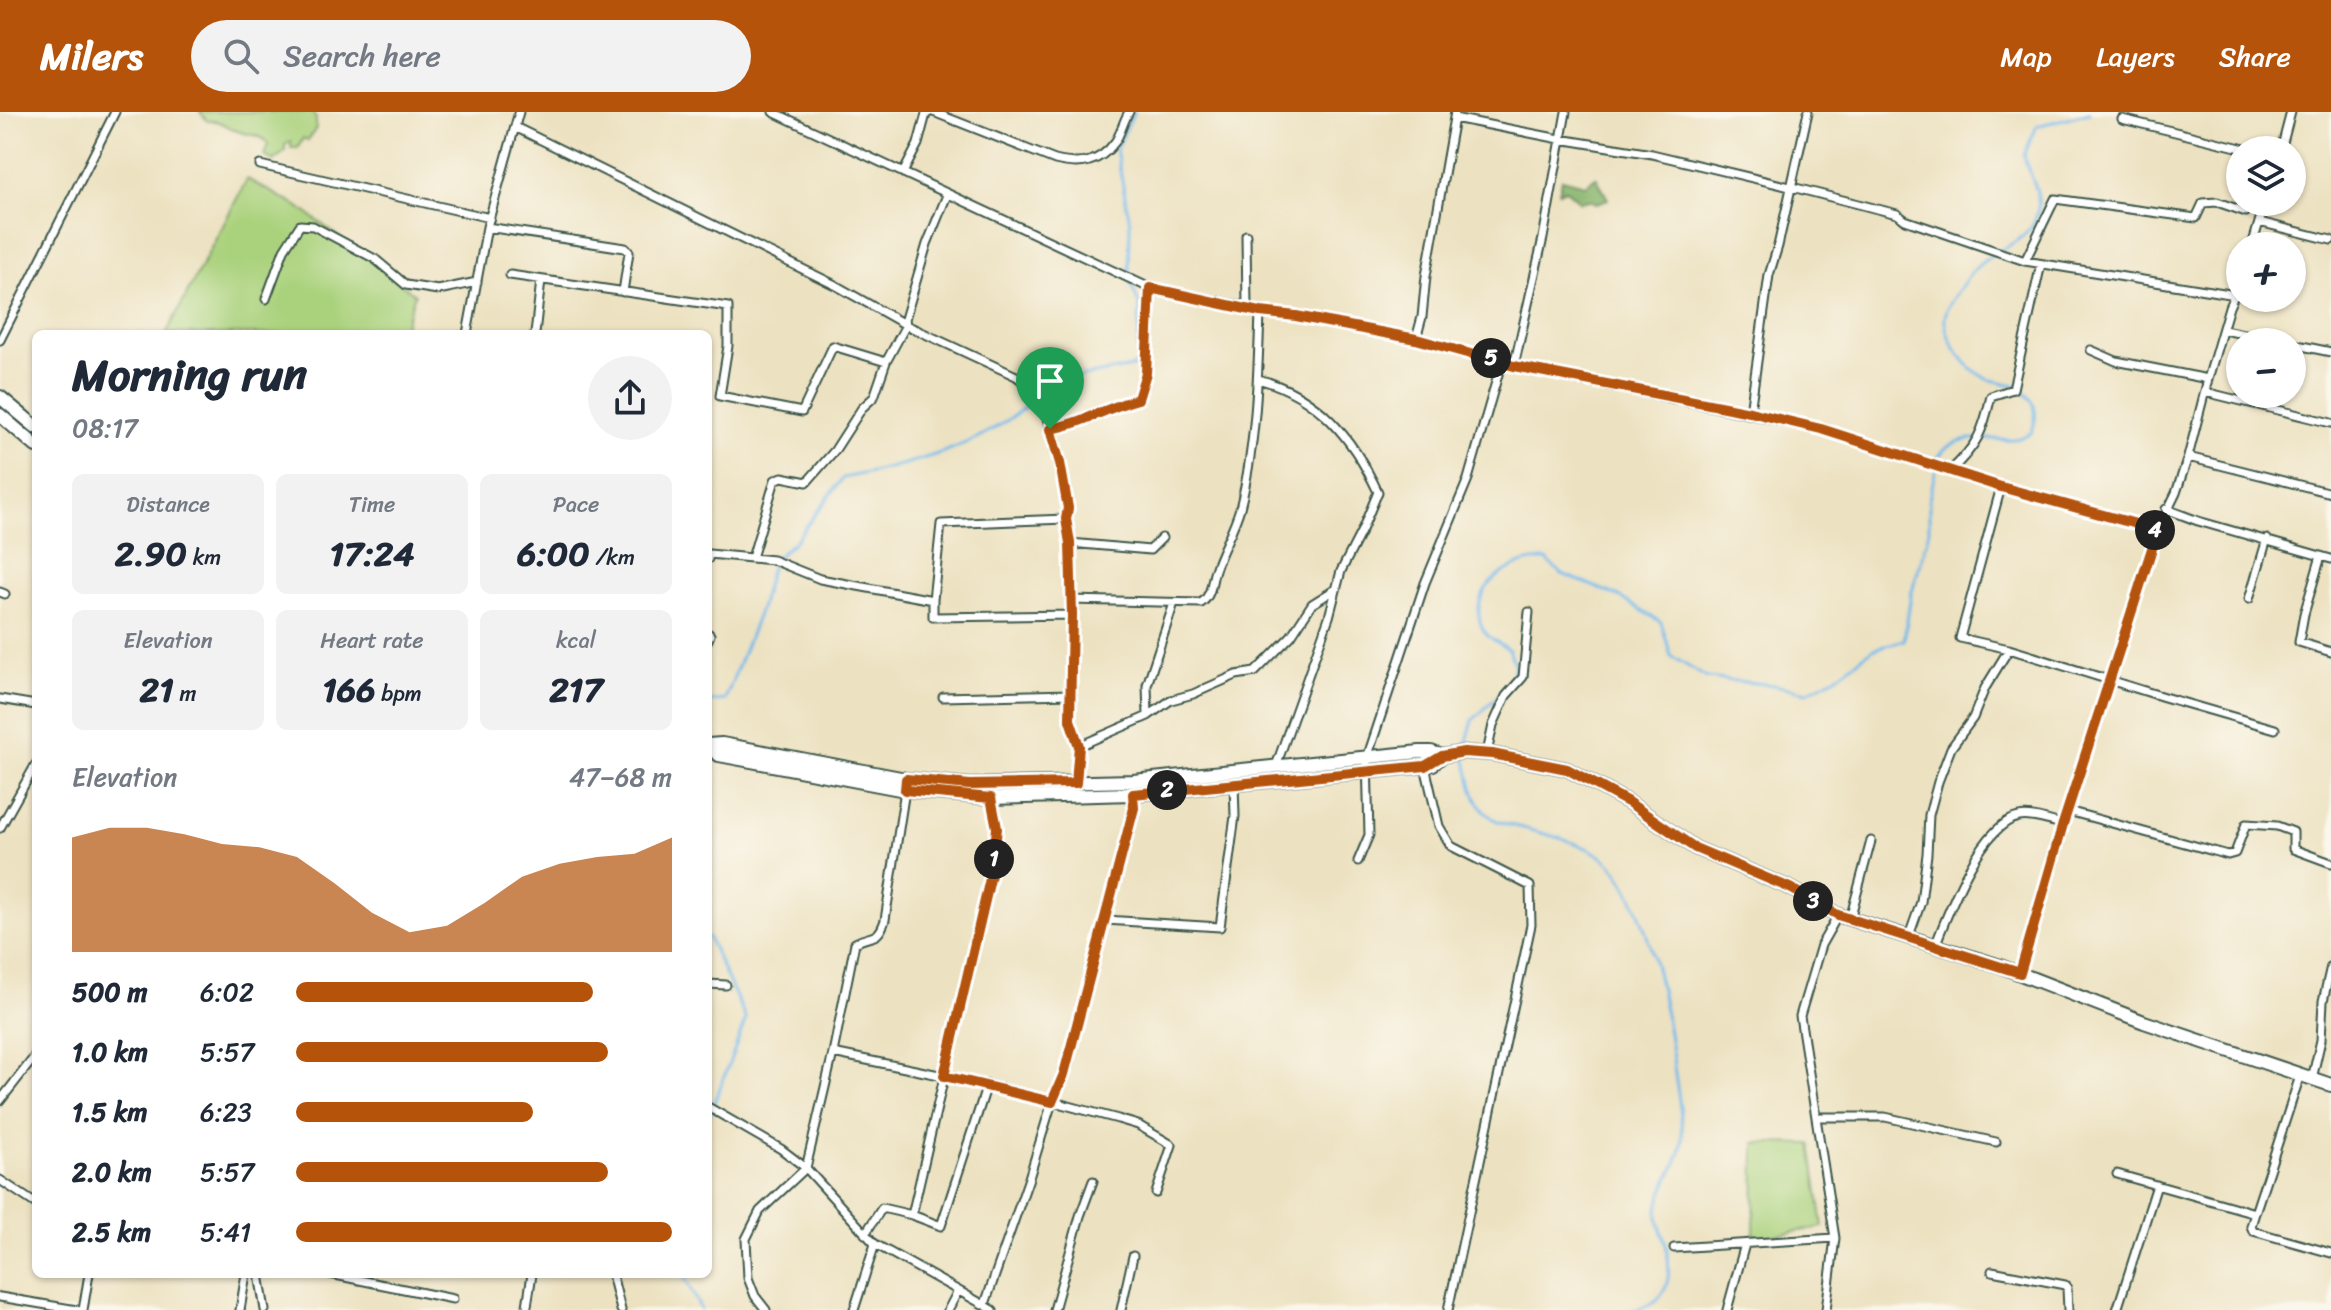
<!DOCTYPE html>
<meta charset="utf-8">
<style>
body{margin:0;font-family:Sriracha,sans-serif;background:#f2f2f3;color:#1f2937;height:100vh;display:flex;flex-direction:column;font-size:30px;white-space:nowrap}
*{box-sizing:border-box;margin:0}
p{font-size:26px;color:#747a83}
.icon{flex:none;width:44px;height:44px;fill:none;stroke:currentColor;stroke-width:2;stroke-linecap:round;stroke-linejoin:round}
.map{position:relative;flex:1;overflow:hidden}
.panel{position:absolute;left:32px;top:218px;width:680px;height:948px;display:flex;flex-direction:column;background:#fff;border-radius:12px;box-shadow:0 2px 6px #0004}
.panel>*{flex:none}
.buttons{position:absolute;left:2226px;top:24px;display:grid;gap:16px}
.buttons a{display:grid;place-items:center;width:80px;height:80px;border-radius:50%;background:#fff;box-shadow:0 2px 6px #0004;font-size:40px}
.pin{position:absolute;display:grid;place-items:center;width:68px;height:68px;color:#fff;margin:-82px -34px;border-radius:50% 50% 50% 0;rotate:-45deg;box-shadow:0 0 8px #0007}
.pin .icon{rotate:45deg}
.km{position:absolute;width:40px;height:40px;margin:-20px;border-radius:50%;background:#222;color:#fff;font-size:22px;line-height:40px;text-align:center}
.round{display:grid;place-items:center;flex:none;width:84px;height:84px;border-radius:42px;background:#f2f2f3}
.headline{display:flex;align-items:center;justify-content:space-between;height:136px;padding:0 40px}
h1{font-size:44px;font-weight:700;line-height:60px}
.stats{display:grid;grid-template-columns:repeat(3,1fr);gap:12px;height:136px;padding:8px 40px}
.stats div{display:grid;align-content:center;border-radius:12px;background:#f2f2f3;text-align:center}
.stats b{font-size:34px;font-weight:700}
.stats small{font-size:22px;font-weight:400}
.stats p{font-size:22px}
.chart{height:224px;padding:16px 40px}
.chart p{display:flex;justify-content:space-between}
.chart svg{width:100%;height:144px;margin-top:8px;fill:#b45309;opacity:.7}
ul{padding:0 40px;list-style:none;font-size:26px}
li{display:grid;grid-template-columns:128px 96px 1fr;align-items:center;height:60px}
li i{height:20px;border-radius:10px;background:#b45309}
header{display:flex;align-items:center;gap:48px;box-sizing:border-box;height:112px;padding:0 40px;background:#b45309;color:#fff}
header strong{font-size:38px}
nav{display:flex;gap:44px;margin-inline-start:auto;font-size:28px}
.search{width:560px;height:72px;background:#f2f2f3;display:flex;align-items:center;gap:20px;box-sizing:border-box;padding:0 28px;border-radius:44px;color:#747a83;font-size:30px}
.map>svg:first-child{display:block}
.green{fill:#aad27d;stroke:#648858;stroke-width:2}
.forest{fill:#87b46c;stroke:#537850;stroke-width:2}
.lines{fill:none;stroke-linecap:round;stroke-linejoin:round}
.stream{stroke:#76baec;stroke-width:3}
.minor-casing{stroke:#3e5649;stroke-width:11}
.primary-casing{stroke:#3e5649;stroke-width:16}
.minor{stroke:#fff;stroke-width:7}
.primary{stroke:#fff;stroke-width:12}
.route-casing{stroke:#fff;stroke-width:16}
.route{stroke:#b45309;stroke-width:10}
</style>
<header>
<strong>Milers</strong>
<div class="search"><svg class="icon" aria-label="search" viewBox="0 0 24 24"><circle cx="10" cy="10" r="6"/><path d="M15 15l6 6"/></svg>Search here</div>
<nav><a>Map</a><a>Layers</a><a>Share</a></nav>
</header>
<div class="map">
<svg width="2331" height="1198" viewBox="0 0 2331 1198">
<rect width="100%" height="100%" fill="#fbf7ec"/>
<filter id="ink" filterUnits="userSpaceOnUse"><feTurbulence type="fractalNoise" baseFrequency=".0125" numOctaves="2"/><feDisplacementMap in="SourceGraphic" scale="16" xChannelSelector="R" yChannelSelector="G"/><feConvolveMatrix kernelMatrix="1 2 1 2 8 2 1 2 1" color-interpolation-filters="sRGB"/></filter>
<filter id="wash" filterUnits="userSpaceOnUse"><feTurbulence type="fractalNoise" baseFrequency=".006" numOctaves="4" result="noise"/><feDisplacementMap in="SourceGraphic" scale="32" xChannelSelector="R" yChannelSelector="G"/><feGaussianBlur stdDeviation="1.8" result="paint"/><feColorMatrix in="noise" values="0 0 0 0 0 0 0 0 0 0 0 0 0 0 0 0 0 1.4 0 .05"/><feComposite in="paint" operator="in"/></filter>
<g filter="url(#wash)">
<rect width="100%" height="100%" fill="#ece1c0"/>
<path class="green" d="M200,0H311L316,6V16L308,29L303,26L298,36H291V29L285,33V39L274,49L264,44L268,32C259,20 249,24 237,19C227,15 220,7 207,9Z
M247,67L299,95L415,182L402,222H166Z
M1755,1031L1811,1032L1823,1115L1754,1127Z"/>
<path class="forest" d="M1596,65L1608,87L1597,91L1589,88L1580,90L1565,77L1559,80L1562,67L1585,73Z"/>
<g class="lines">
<path class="stream" d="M708,590L725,588L760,497L773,448L795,429L843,366C915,352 1000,331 1048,271L1137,254L1140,195L1129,166L1130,110L1116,38L1134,0
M1465,636L1473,608L1507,575L1515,555L1509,537C1499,531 1485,525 1481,513C1468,473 1514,447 1547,448L1560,461L1618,484L1661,510L1671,544L1707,566L1774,573L1807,580L1836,565L1873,537L1904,528L1911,483L1929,421V387L1939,344C1955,319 1988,329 2013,327C2019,327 2025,324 2031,321C2042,296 2031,278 2005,271C2000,269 1993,269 1987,267C1967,257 1948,233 1945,210C1944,201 1948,194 1953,187C1960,176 1969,162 1979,153C2000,134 2035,129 2038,96C2041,76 2027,62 2024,43L2037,14L2090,0
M1465,644C1469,660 1471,682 1482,696C1494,713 1511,712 1530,718C1557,725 1600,735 1617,759C1653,809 1668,908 1676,969C1679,988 1683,1009 1682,1029C1680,1055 1656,1078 1658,1105C1659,1115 1664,1124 1666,1134C1673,1167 1668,1192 1633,1198
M708,825L746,907L708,1007
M683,1162L701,1198"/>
</g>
</g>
<g filter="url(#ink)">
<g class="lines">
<defs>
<path id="minor" d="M773,0L1150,176L1247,195L1260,200L1296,204L1416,227L1514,254L1821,317L2001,375L2158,418L2063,712L2020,861
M933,0L1055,48C1079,54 1099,52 1115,30C1121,22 1123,9 1129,0
M1454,6L1560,27L1652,42L1790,75
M2122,7L2249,38
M515,15L835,173L906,213L1016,264L1040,282L1060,351L1068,396L1066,407L1070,431L1072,503L1070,608L1079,634L1076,671
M2281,38L2291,0
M260,53L490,106
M903,61L918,32L926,2L930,0
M1792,75L1897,102L1905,108L2025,149L2236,183
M2259,110L2331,128
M487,115L625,136L629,140L623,180
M1246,123L1247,195
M2252,134L2265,90
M2025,149L2055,87L2196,106L2203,91L2217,90L2246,100
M510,163L728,195V234L720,284L802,300L833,234L886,250L906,213L905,207L927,132L947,83
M266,187L284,138L300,113L313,114L375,147L406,173L438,178L477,170
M2224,218L2282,230
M467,222L487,115L519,0
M535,222L541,168
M1416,227L1422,205L1426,164L1455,0
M0,228L115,0
M2292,232L2331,240
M2091,238L2116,249L2208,267
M1514,254L1543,126L1566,0
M1258,267C1318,283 1352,325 1378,380L1362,418L1341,459L1329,505L1276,654
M2205,280L2331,311
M1750,300L1769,163L1778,134L1808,0
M1050,317C1081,312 1108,295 1138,287L1146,261L1150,176
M2188,345L2331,381
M1950,359C1977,334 1983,320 1991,284L2013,277L2041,152
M2001,375L1960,526L2009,537L2164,585L2275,617
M2166,397L2198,409L2331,447
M2158,418L2176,381L2188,345L2208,267L2229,195L2240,170
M1070,431L1150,438L1162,426
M2321,444L2304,502L2299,530L2331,540
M752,446L775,368L782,365L807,370L835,338L862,296L874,285L886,250
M708,447L709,442L773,448L820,467L933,488V505L1072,503
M0,480L5,482
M2249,487L2267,427
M933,488L941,412L1066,407
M1070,488L1201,491C1212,484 1211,470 1215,458C1222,437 1234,417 1240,396C1256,333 1258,265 1260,200
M708,521L710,523L708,528
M943,585L1072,582
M0,587L36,593
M1148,604L1147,573L1174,491
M1079,634L1148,604L1171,588L1193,582L1236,563L1255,560L1291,524L1312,492L1336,477
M1487,641L1493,613L1506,584L1523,565L1529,500
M1425,654L1439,714L1451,734L1530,774L1531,813L1448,1198
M905,678L885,808C878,830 871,822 855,831L833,941L997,975L1118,1007L1138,1013L1172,1033L1156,1081
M2068,699L2228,743L2235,741L2246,712L2277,714L2293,720V737L2331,751
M0,716L36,652
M1358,749L1369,723L1367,646L1425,471L1468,367L1502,249
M1850,807L1871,729
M1105,808L1220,815L1235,704L1234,671
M1909,824L1921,790L1927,742L1929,703L1938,670L1951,636L1973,606L1985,576L2009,537
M1935,834C1948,801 1981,712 2019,705C2032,702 2050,710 2063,712
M708,872L726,873
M2312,967L2321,928L2323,889L2331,854
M0,989L36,943
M708,995L781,1037L806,1056L875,1132L993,1198
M1817,1005H1885L1996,1030
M2117,1062L2255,1101L2300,964
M0,1068L36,1092
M2255,1101L2251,1114L2253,1119L2331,1141
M912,1103L993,754L997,716L991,686
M865,1122L882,1096L912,1103L941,1114L987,973
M1674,1136L1835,1126
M1992,1159L2065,1173L2067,1176L2068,1198
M259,1162L265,1198
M330,1162L453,1187
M612,1162L621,1198
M0,1185L77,1198
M985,1192L1029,1066L1052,990L1064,962L1134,696L1133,681
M527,1194L532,1162
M83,1198L89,1162
M240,1198L246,1162
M766,1198L755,1184L748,1166L746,1127L760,1099L806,1056L833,941
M854,1198L875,1132
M948,1198L958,1179
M1054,1198L1080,1104L1093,1069
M1121,1198L1133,1144
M1727,1198L1745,1132
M1826,1198L1835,1126L1800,904L1821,833L1838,803
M2117,1198L2157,1073"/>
<path id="primary" d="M0,285L36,315
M0,303L36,334
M708,633L722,632L906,667L970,673L1133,669L1420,640H1431L1442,644
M708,635L719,643L905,678L991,686L1133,682L1425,654L1433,652L1442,644L1464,640L1492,642L1567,657L1628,690L1695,736L1790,776L1838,803L2000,854L2144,910L2331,973"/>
</defs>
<use href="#minor" class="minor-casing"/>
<use href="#primary" class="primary-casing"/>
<use href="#minor" class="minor"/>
<use href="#primary" class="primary"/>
</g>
</g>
<g class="lines" filter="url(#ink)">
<defs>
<path id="route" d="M1150,176L1260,200L1296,204L1416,227L1514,254L1750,300L1821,317L2001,375L2158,418L2063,712L2020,861L1838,803L1790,776L1695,736L1628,690L1567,657L1492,642L1464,640L1442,644L1425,654L1133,682L1134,696L1064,962L1052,990L944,964L993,754L997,716L991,686L905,678L906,667L970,673L1076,671L1079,634L1070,608L1072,503L1070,431L1066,407L1068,396L1060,351L1050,317C1081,312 1108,295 1138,287L1146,261Z"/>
</defs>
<use href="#route" class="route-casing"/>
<use href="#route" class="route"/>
</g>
</svg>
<div class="buttons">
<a><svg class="icon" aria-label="layers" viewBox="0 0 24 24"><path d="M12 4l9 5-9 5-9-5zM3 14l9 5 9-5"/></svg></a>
<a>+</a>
<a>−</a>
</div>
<div class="pin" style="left:1050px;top:317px;background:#1e9e55"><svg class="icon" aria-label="arrive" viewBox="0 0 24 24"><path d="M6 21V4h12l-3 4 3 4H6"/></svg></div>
<b class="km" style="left:994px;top:747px">1</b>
<b class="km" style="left:1167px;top:678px">2</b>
<b class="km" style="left:1813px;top:789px">3</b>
<b class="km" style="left:2155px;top:418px">4</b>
<b class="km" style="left:1491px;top:246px">5</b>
<section class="panel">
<div class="headline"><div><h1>Morning run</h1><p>08:17</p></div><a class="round"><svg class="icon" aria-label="share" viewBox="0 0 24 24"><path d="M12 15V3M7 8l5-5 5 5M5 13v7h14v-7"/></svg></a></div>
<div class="stats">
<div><p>Distance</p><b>2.90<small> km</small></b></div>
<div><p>Time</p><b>17:24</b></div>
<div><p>Pace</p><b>6:00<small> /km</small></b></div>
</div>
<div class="stats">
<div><p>Elevation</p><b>21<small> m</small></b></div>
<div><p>Heart rate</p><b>166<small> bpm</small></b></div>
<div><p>kcal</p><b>217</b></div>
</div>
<div class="chart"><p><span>Elevation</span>47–68 m</p>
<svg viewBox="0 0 160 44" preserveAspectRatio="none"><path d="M0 44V9L10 6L20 6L30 8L40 11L50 12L60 15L70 23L80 32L90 38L100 36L110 29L120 21L130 17L140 15L150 14L160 9V44z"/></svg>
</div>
<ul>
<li><b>500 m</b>6:02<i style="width:79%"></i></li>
<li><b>1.0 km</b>5:57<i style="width:83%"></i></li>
<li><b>1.5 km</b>6:23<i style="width:63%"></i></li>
<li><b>2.0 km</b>5:57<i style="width:83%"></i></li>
<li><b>2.5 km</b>5:41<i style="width:100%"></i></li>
</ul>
</section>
</div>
